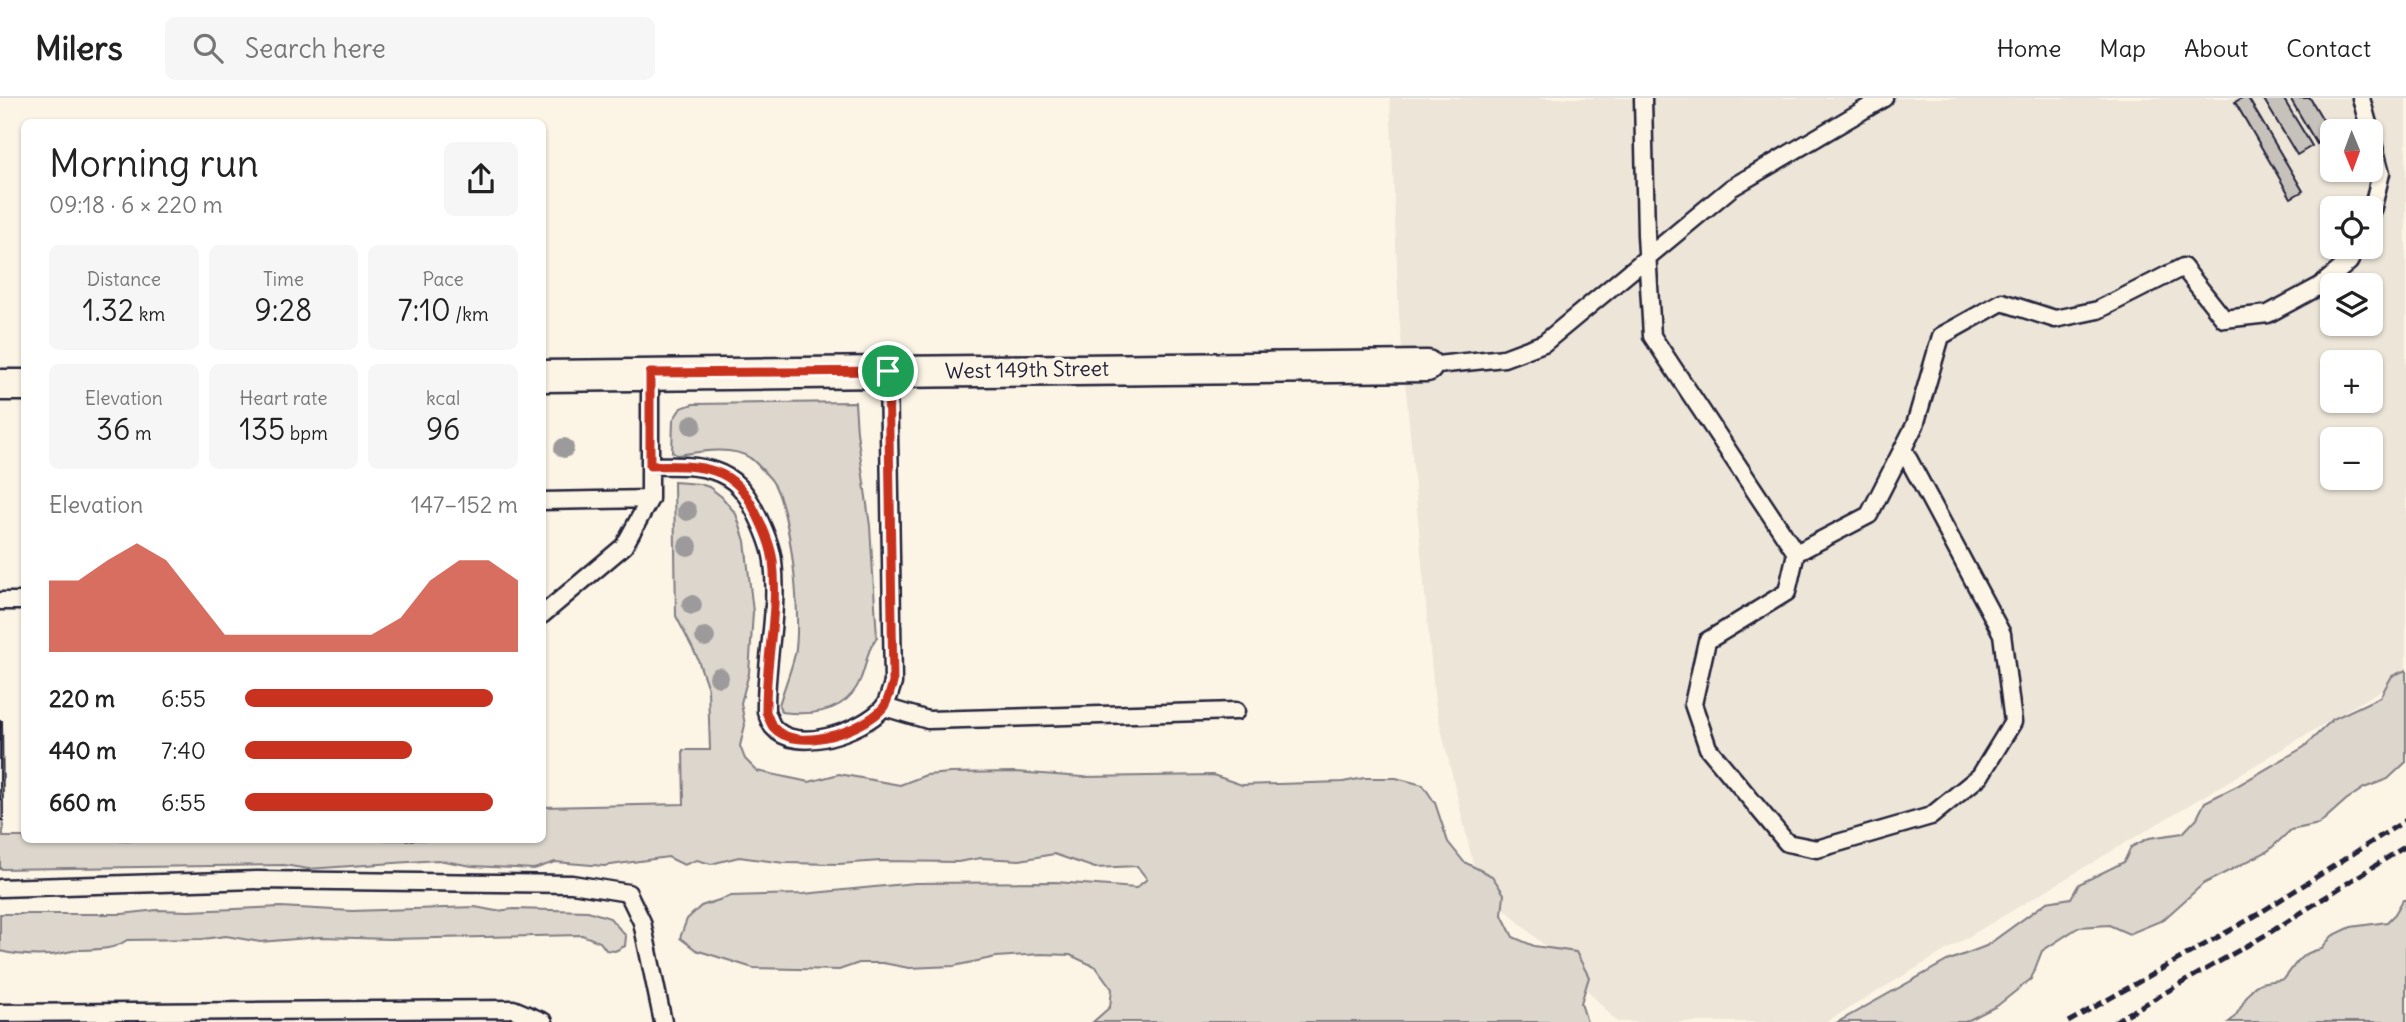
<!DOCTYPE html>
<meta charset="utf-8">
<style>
body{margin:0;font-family:Delius,sans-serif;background:#f6f6f6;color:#222;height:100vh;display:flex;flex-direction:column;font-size:26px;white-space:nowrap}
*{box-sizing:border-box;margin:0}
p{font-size:23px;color:#767676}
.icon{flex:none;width:38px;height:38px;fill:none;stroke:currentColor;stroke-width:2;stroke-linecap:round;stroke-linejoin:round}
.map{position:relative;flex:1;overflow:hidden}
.sheet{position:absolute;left:21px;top:21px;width:525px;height:724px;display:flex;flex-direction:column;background:#fff;border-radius:10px;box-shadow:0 2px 5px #0004}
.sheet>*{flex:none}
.needle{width:46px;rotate:179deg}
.buttons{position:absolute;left:2320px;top:21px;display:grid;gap:14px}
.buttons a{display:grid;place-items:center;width:63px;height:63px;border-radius:10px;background:#fff;box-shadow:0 2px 5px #0004;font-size:35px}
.pin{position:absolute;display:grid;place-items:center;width:60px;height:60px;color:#fff;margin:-30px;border:4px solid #fff;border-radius:50%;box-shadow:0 2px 7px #0007}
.round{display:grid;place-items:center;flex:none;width:74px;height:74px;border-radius:10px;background:#f6f6f6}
.overview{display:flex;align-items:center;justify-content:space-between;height:119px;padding:0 28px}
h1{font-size:38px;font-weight:600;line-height:52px}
.figures{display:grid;grid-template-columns:repeat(3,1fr);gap:10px;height:119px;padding:7px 28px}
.figures div{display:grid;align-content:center;border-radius:10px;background:#f6f6f6;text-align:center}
.figures b{font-size:30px;font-weight:600}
.figures small{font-size:19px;font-weight:400}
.figures p{font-size:19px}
.chart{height:196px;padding:14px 28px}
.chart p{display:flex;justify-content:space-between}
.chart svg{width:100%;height:126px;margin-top:7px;fill:#c8321e;opacity:.7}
ul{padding:0 28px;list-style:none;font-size:23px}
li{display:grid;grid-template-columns:112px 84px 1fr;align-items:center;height:52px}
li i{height:18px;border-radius:9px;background:#c8321e}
header{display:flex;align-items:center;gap:42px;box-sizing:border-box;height:98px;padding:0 35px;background:#fff;border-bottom:2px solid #e0e0e0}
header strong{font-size:33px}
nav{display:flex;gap:38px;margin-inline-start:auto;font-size:24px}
.search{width:490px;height:63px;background:#f6f6f6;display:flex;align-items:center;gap:18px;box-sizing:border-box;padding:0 24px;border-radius:10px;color:#767676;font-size:26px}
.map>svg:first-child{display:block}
.built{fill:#ece5d8;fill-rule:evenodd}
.green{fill:#dcd6cc;stroke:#7f7c84;stroke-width:2}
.building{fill:#c6c1bb;stroke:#22223b;stroke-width:2}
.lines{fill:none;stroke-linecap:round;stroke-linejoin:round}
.lane-casing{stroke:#22223b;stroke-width:21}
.street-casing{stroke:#22223b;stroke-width:35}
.lane{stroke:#fcf5e5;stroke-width:16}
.street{stroke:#fcf5e5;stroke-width:30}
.rail{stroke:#22223b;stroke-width:5;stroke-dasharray:10 5;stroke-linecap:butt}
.tree{fill:#9d9a9b}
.route-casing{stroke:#fff;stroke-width:14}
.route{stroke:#c8321e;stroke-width:9}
.labels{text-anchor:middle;stroke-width:7;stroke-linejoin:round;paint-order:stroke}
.street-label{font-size:21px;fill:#22223b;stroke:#fcf5e5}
</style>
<header>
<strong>Milers</strong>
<div class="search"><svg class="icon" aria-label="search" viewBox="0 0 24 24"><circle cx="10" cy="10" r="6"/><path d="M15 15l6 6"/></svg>Search here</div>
<nav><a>Home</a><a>Map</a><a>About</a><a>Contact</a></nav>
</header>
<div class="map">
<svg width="2406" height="924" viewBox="0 0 2406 924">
<rect width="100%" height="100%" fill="#fcf5e5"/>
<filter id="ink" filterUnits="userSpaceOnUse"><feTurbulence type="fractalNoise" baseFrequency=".0143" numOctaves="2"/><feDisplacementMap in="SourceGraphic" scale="14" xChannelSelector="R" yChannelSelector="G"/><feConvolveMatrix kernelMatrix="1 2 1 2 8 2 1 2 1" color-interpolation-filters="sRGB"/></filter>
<g filter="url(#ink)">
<path class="built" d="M1390,0H2406V577L1826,924H1617L1560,862L1478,786L1435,605L1399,217ZM2333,33H2371V72H2333ZM2333,110H2371V149H2333ZM2333,187H2371V226H2333ZM2333,264H2371V303H2333ZM2333,341H2371V380H2333Z"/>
<path class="green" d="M855,304L857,334L870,428L877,539C865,556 868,563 861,580C848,615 812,618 781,614L779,607C784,590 791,573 795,556C802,523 791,410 772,383C769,379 754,362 750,360C732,347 697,354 677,357L672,354L673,322L681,310L693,306Z
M674,384L700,386L709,389L722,399L736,416L745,443L753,514L749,575L741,605L745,627L740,648L745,661L757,673L809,684L839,676L900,687L926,677L951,675L1015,674L1083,679L1213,677L1242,687L1343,684L1364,680H1396L1423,687L1435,705L1448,744L1464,764L1492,778L1504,796L1502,817L1513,839L1534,848L1576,854L1589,879L1581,905L1587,924H1093L1110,909L1112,891L1096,869L1070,857L1041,856L996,859L954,868L909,870L883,865H859L839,872L753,870L696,852L680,840L687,821L701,808L731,798L803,796L915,785L1056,784L1136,790L1147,781L1137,768L1095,770L1054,756L1020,762L981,760L958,764L881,763L839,766L784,765L739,759L711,766L697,762L684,767L668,759L604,768L555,764L534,771L472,768L438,762L308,771L284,767L0,771V722H3V739H24V742H542L543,709L684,706L683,652H710L708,591L697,559L676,518Z
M2406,572V664L2388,681L2364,690L2346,702L2319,726L2291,732L2268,753L2203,786L2163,822L2129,836L2109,827L2079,829L2042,853L2031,881L1997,908L1965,924H1838L1947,863L1986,848L2047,804L2071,800L2079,786L2124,764L2131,749L2149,740L2183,735L2197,720L2205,704L2235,689L2304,649L2333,621L2380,599L2392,578Z
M2403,802H2406V924H2229C2243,915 2244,891 2261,885C2268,883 2276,883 2284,881C2297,865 2299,855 2322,851L2332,838L2351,829L2387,824L2395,816Z
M281,809L352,813L475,809L496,813L514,811L588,813L610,820L626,838L625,848L615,853L606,852L600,844L582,837L390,841L320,839L260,844L226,838L203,841L127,842C111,853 97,851 79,852C69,853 60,856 51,857C35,858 16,857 0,853V816H122L157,812L189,813Z"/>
<path class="building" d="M2242,0H2248L2303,93L2291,100L2235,4Z
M2263,0H2283L2312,48L2297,57Z
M2290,0H2310L2332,37L2317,46Z
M0,623H2L3,722H0Z"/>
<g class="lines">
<defs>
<path id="lane" d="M1643,0L1646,137L1652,238L1796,455L1787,494L1707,543L1693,606L1708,650L1787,745L1817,751L1931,718L1980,678L2013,624L2002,536L1903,351
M2361,0L2370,33
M2371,38L2381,75L2371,117
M1427,268L1504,260L1544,245L1731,90L1884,0
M650,368C671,368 694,366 714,373C735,380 746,394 755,413C762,427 771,447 773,463C779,514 765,563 766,613C768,618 770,625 773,629C796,657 863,633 883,610C888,604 890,593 893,585L888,273
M542,403L650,401
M1796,455L1869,417L1915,327L1941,238L2002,204L2055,221L2098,212L2183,169L2224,221L2268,216L2320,188L2349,164L2357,149
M0,503H24
M542,517L624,448L650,401V275
M884,609L928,622L1236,613
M0,790L257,782L572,786L628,795L642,824L663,924
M0,915L513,911L544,924"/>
<path id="street" d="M542,278L1427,268
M0,287H24"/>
</defs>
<use href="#lane" class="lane-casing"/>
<use href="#street" class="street-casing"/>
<use href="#lane" class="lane"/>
<use href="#street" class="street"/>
<path class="rail" d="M2068,924L2255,818L2406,722
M2114,924L2269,835L2406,748"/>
</g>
<g class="tree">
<circle cx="692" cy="327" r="10"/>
<circle cx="564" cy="350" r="10"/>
<circle cx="687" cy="413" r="10"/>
<circle cx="688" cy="448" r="10"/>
<circle cx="692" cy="507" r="10"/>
<circle cx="705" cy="539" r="10"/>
<circle cx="719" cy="579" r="10"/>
</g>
</g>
<g class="lines" filter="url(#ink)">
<defs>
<path id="route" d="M888,273L893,585C890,593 888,604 883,610C863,633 796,656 773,629C770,625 768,618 766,614C765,563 779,514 773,463C771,447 762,427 755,413C746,394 735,380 714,373C694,366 671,368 650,368V275Z"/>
</defs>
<use href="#route" class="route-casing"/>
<use href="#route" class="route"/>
</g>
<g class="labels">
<g class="street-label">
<text transform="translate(1027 272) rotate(-1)" y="7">West 149th Street</text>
</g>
</g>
</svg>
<div class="buttons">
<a><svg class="needle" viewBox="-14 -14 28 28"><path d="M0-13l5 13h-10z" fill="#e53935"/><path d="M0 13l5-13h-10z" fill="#767676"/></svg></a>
<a><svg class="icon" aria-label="locate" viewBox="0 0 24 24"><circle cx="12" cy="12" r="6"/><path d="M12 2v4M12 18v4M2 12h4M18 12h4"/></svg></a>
<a><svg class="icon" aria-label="layers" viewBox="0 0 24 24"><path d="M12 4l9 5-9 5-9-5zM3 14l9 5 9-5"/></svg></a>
<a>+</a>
<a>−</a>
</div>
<div class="pin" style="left:888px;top:273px;background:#1e9e55"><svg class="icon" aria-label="arrive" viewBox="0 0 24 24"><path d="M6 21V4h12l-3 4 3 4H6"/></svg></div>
<section class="sheet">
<div class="overview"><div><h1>Morning run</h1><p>09:18 · 6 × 220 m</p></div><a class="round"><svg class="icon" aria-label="share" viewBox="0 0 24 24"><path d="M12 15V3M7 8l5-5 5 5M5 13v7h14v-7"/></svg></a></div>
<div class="figures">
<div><p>Distance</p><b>1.32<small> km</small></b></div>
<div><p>Time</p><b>9:28</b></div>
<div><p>Pace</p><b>7:10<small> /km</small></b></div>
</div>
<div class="figures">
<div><p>Elevation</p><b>36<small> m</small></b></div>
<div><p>Heart rate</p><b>135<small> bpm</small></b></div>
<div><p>kcal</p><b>96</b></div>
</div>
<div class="chart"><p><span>Elevation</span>147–152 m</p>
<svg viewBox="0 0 160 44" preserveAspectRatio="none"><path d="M0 44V19L10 19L20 12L30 6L40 12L50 25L60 38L70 38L80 38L90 38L100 38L110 38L120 32L130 19L140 12L150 12L160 19V44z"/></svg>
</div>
<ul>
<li><b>220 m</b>6:55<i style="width:91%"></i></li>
<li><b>440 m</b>7:40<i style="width:61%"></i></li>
<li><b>660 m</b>6:55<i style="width:91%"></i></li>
</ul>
</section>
</div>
